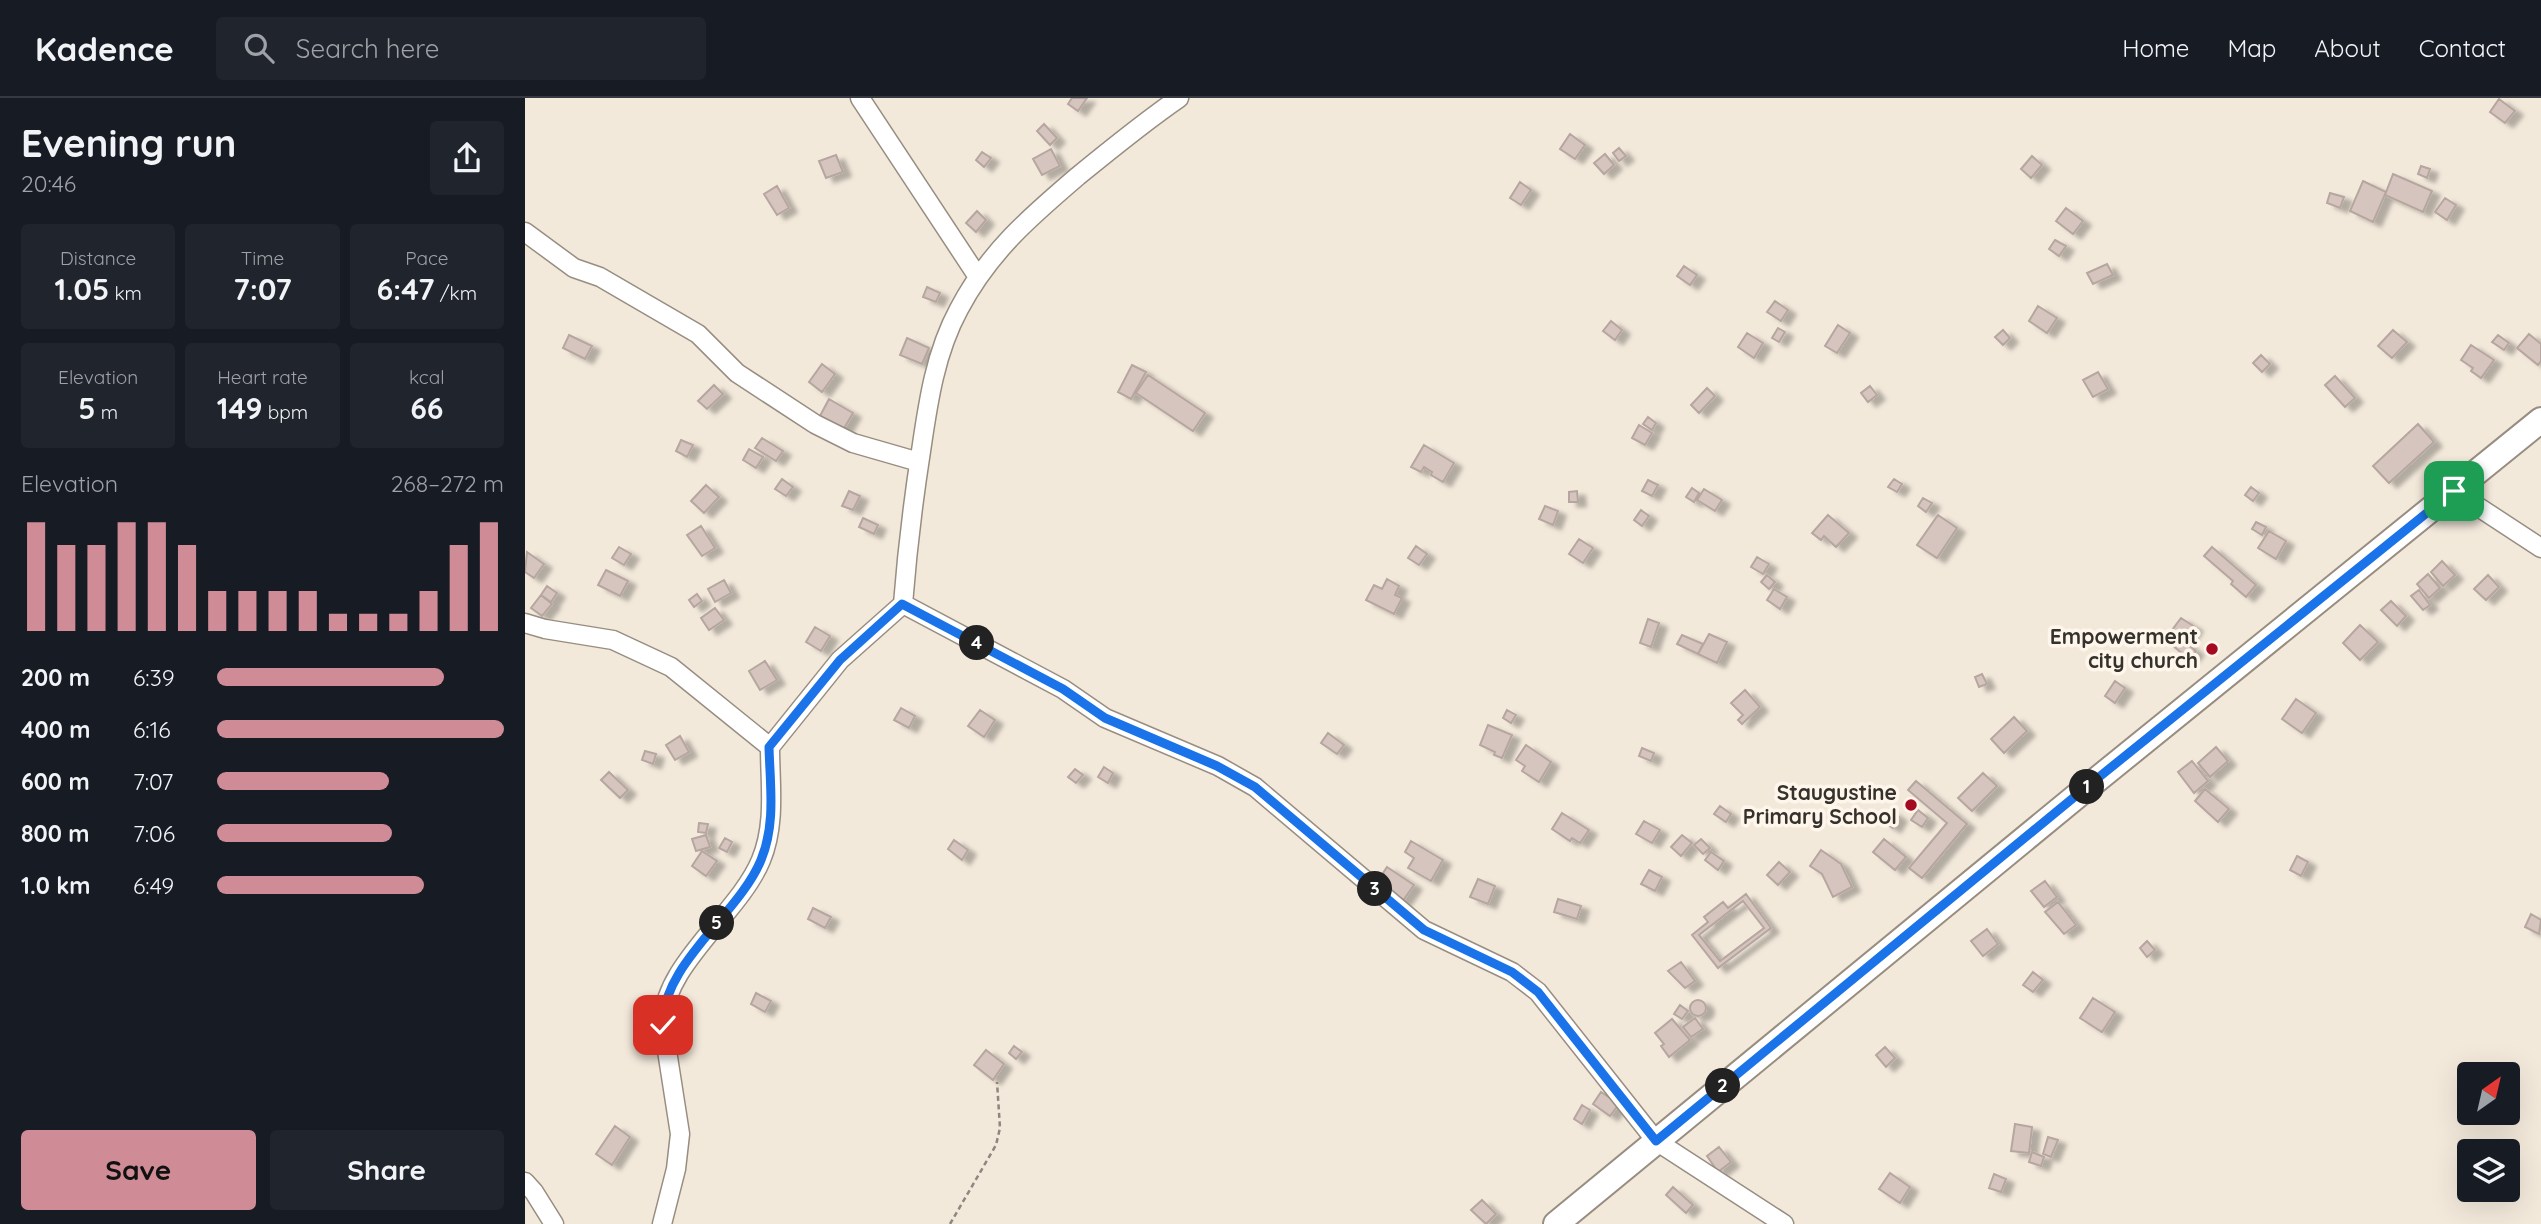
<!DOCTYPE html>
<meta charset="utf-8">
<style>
body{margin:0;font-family:Quicksand,sans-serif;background:#20242c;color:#f1f3f6;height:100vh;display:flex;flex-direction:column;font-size:26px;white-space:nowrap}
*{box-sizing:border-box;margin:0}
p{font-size:23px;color:#9ea1a6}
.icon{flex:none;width:38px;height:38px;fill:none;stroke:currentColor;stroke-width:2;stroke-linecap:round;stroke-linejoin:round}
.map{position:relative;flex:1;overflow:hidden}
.drawer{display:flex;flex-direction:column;background:#171b24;width:525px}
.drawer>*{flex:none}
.needle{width:46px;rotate:34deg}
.tools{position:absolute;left:1932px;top:964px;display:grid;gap:14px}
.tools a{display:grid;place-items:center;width:63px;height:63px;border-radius:7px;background:#171b24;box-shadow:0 7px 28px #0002;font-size:35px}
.pin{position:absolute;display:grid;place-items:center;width:60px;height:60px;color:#fff;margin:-30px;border-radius:14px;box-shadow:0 4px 10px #0006}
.km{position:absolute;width:35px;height:35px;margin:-18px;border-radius:50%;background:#222;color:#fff;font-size:19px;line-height:35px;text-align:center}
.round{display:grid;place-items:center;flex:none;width:74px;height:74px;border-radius:7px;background:#20242c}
.overview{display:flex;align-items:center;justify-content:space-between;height:119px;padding:0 21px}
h1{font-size:38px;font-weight:800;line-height:52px}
.stats{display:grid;grid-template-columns:repeat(3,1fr);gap:10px;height:119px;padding:7px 21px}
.stats div{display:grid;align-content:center;border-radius:7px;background:#20242c;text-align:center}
.stats b{font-size:30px;font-weight:800}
.stats small{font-size:19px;font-weight:400}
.stats p{font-size:19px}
.chart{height:196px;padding:14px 21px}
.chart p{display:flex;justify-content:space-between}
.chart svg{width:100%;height:126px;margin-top:7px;stroke:#cf8b96;stroke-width:6}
.action{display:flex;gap:14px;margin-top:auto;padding:14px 21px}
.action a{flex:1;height:80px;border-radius:7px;background:#cf8b96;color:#111;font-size:28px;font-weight:800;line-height:80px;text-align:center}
.action a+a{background:#20242c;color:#f1f3f6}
ul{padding:0 21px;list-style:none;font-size:23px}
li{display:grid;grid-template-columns:112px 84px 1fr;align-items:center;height:52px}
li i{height:18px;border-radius:9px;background:#cf8b96}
header{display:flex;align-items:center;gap:42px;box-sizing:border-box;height:98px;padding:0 35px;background:#171b24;border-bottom:2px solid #363941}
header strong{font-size:33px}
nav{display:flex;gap:38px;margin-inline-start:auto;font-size:24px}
.search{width:490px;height:63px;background:#20242c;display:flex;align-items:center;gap:18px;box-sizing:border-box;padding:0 24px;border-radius:7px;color:#9ea1a6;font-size:26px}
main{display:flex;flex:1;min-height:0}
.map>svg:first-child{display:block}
.building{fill:#d6c5bf;stroke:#b6a69f;stroke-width:2;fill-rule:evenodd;filter:url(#shadow)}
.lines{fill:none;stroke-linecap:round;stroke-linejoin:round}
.minor-casing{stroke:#978d81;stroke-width:21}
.secondary-casing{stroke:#978d81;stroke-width:28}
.path{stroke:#8e877e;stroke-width:2.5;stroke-dasharray:5 3.5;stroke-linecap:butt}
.minor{stroke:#fff;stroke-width:18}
.secondary{stroke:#fff;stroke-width:24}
.route-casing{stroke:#fff;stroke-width:14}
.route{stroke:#1a73e8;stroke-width:9}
.poi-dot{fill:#a50b20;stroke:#fff6eb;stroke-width:2.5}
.labels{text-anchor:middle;stroke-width:7;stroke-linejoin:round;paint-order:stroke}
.poi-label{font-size:21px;font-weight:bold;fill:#35312c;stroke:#fff6eb;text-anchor:end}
</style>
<header>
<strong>Kadence</strong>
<div class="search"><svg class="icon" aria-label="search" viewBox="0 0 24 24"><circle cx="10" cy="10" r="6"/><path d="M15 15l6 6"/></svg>Search here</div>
<nav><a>Home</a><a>Map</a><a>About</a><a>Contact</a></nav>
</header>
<main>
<section class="drawer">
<div class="overview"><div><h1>Evening run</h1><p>20:46</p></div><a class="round"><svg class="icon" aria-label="share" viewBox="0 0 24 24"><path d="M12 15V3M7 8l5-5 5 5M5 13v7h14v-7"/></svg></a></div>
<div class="stats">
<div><p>Distance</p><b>1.05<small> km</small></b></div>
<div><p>Time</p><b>7:07</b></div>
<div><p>Pace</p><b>6:47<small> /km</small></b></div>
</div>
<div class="stats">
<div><p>Elevation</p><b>5<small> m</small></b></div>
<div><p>Heart rate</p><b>149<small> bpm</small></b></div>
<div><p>kcal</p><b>66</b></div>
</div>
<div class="chart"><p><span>Elevation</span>268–272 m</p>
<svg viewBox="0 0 160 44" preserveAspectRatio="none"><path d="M5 44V6M15 44V14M25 44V14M35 44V6M45 44V6M55 44V14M65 44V30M75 44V30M85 44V30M95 44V30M105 44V38M115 44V38M125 44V38M135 44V30M145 44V14M155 44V6"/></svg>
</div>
<ul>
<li><b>200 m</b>6:39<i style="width:79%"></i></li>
<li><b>400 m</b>6:16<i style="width:100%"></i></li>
<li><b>600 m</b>7:07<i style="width:60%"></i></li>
<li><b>800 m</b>7:06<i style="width:61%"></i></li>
<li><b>1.0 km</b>6:49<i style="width:72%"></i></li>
</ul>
<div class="action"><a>Save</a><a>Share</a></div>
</section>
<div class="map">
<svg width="2016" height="1126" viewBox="0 0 2016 1126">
<defs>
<filter id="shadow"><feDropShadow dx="8" dy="4.5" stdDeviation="2" flood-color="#0004"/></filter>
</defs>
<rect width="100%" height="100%" fill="#f3e9db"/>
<path class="building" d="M547,0H562L553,13L543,6Z
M1974,1L1990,13L1980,25L1965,14Z
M519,26L532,40L525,47L512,33Z
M1045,36L1060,47L1050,61L1035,51Z
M1094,50L1101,58L1094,63L1088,55Z
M526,51L535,68L517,77L508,61Z
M457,54L466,60L459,69L451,62Z
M1080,56L1089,67L1079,76L1069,65Z
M311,57L318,74L301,80L294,63Z
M1507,58L1517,67L1506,80L1496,71Z
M1896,68L1905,71L1902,80L1893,76Z
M1868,76L1907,93L1898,114L1860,97Z
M1838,83L1861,94L1848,124L1825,113Z
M995,84L1006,92L996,107L985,100Z
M252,88L264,110L252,117L239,96Z
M1805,95L1819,99L1815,110L1802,105Z
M1920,100L1931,107L1922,122L1910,114Z
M1541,110L1558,123L1548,136L1531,123Z
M452,113L461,122L451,134L441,125Z
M1530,142L1541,148L1534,158L1524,151Z
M1582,166L1588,177L1568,186L1562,175Z
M1159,168L1172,177L1165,187L1152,178Z
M402,189L415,195L411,204L398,199Z
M1250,203L1263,212L1256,223L1242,214Z
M1513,208L1532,220L1522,235L1504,223Z
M1086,223L1097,232L1090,242L1078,233Z
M1313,227L1325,235L1312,255L1300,248Z
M1253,230L1260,234L1254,244L1247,240Z
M1478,232L1485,240L1478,247L1470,239Z
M1868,232L1882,244L1867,260L1853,248Z
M1222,235L1238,245L1229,260L1213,249Z
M2004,236L2016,246V263L2013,267L1992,250Z
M44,237L67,248L60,261L38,250Z
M1973,237L1984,245L1979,252L1967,244Z
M382,240L404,250L397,266L375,257Z
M1946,247L1969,262L1956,280L1946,273L1948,270L1936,262Z
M1736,257L1745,266L1737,274L1728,265Z
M297,266L310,276L297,294L284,284Z
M607,267L621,274L606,301L593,294Z
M1573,274L1583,291L1568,299L1558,282Z
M623,277L680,315L668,333L611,295Z
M1810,278L1830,300L1820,309L1800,287Z
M189,287L198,296L182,311L173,303Z
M1345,288L1352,297L1343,304L1336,295Z
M1182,290L1190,298L1174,315L1166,307Z
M304,301L328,315L318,332L295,318Z
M1123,319L1131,325L1127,332L1118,326Z
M1893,326L1909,344L1864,385L1848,368Z
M1114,327L1127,335L1120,347L1107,340Z
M237,340L258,353L251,363L230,350Z
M156,342L168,347L162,359L151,353Z
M899,347L929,365L918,384L906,377L907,374L899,369L896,374L886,369Z
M224,351L238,359L231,370L218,362Z
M257,381L268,389L261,398L250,391Z
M1369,381L1377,386L1372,394L1363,389Z
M1123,382L1133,387L1127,398L1117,393Z
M181,387L194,399L179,415L166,403Z
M1726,389L1734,395L1728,403L1720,397Z
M1167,390L1174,395L1169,404L1161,399Z
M1179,391L1197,402L1190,413L1172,402Z
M324,393L335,398L328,412L317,408Z
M1052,393L1053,404H1044V394Z
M1398,400L1407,405L1401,414L1393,408Z
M1020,408L1033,413L1028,427L1014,421Z
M1116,412L1124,418L1117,428L1109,422Z
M1303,417L1324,435L1311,449L1299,438L1296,442L1287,435Z
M1413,417L1432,430L1412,460L1392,447Z
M338,420L353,427L349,436L334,429Z
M1731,424L1741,429L1737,437L1727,431Z
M176,428L190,450L177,458L162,437Z
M1744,433L1761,443L1751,461L1733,450Z
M1054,441L1068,450L1058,465L1044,456Z
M891,448L902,456L894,467L883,460Z
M94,449L106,456L99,467L87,460Z
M1687,449L1731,487L1721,499L1706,486L1708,483L1679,458Z
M2,454L19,466L9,480L0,474Z
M1232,459L1244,466L1238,476L1226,469Z
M1917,463L1930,477L1918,488L1906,474Z
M81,472L103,483L95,498L73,487Z
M1903,476L1915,490L1904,500L1892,486Z
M1242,477L1250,484L1244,491L1236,484Z
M1963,477L1974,489L1961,502L1949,491Z
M862,481L874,488L870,497L877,500L869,516L841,502L849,487L857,491Z
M199,482L206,495L190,504L183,491Z
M22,488L32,495L26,504L16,497Z
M1249,491L1262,499L1255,511L1242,502Z
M1894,492L1905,507L1898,512L1886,498Z
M172,496L177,503L169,509L164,502Z
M16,497L27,506L17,518L6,510Z
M1866,503L1881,518L1872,528L1856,512Z
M190,510L199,522L184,532L176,520Z
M1656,520L1670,529L1661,542L1647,532Z
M1123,521L1134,525L1126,549L1115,545Z
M1835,527L1853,544L1835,562L1818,545Z
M290,529L305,538L296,553L281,544Z
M1649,535L1671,553L1664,561L1642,543Z
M1184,536L1202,544L1192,565L1173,556Z
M1157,537L1178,546L1173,556L1152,546Z
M240,563L252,582L235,592L224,573Z
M1457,576L1462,586L1454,589L1450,579Z
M1590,583L1600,590L1590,605L1580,598Z
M1220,592L1235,609L1217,626L1213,622L1218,617L1206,605Z
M1771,601L1791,615L1777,635L1757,621Z
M376,610L390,618L384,630L369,622Z
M455,612L470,622L459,639L443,628Z
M982,612L991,617L986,625L978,620Z
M1489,619L1502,633L1479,655L1466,641Z
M963,627L987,637L977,660L969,657L970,654L955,647Z
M803,635L819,647L812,656L796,645Z
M155,638L164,654L150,662L141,647Z
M1001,647L1026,664L1014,684L997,673L1000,668L991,662Z
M1691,649L1703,663L1685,679L1673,665Z
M1117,650L1129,655L1126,663L1114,658Z
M120,653L131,656L128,666L117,662Z
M1667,663L1683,683L1669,695L1653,674Z
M579,669L588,675L583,685L573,679Z
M550,671L558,677L551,685L543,679Z
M84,674L103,692L95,700L76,682Z
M1458,675L1472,688L1447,713L1433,700Z
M1391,683L1442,726L1397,780L1384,770L1422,725L1383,692Z
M1680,691L1704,711L1693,724L1670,703Z
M1195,708L1206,716L1201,724L1189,716Z
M1393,712L1403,720L1397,729L1386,722Z
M1366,713L1374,719L1368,730L1359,725Z
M1037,715L1064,732L1055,745L1047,740L1045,743L1027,731Z
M1119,723L1135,732L1127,745L1111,736Z
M174,725L183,726L181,735L173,734Z
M181,737L185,749L171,753L167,741Z
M1157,737L1167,745L1156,758L1146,749Z
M200,740L207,744L202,754L194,750Z
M1176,741L1185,750L1178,756L1169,747Z
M1359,741L1381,759L1370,772L1348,754Z
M429,742L443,752L437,762L423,751Z
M886,743L918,762L906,783L883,770L889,760L880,754Z
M1296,752L1316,766L1327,789L1308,799L1297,776L1285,768Z
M177,753L192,763L181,778L167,768Z
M1186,754L1199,763L1193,772L1180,762Z
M1772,758L1783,764L1776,778L1765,772Z
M1254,764L1265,774L1253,787L1242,777Z
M862,769L889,787L877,804L851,786Z
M1124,772L1137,779L1130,793L1116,786Z
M953,781L970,788L963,806L945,799Z
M1520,783L1532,799L1519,809L1506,793Z
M1221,796L1246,830L1193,870L1167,837L1183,824L1179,819L1198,804L1203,810ZM1218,803L1239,830L1195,863L1174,837Z
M1033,801L1056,808L1052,821L1029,814Z
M1533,804L1551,827L1539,836L1520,814Z
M288,810L306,819L300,830L283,821Z
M2006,816L2016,822L2014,836L2000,829Z
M1462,831L1473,846L1458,858L1446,843Z
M1622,843L1630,852L1622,859L1615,850Z
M1156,864L1170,883L1160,890L1143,873Z
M1508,874L1518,882L1508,894L1498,887Z
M231,895L246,903L240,914L226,906Z
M1568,900L1590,914L1577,934L1555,920Z
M1165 910a8 8 0 1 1 16 0a8 8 0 1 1-16 0Z
M1155,907L1163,913L1157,921L1149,916Z
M1170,920L1178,931L1166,939L1158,929Z
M1147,921L1165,942L1144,959L1136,948L1139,946L1130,935Z
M489,948L497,954L491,961L484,955Z
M1360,949L1370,960L1361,969L1351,957Z
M461,952L479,966L468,982L449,967Z
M1076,994L1094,1006L1085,1018L1068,1006Z
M1057,1007L1065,1012L1057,1026L1049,1021Z
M1490,1026L1507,1029L1504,1055L1486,1053Z
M90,1028L105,1039L87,1067L71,1056Z
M1523,1039L1533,1042L1526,1059L1518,1056Z
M1194,1049L1206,1064L1193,1074L1182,1058Z
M1507,1054L1519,1059L1516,1068L1504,1064Z
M1365,1075L1385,1089L1375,1105L1354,1091Z
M1469,1076L1481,1081L1476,1094L1464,1090Z
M1148,1089L1168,1107L1161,1115L1141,1097Z
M957,1102L971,1116L961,1126L946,1112Z"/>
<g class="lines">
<defs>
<path id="minor" d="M335,0L453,179
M0,134L49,170L75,179L173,236L212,275L290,326L328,345L394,364
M1929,393L2016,450
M378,506L538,591L580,620L693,668L730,689L899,832L987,874L1013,894L1131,1043L1259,1126
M0,525L20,531L88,542L146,569L245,649
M0,1084L9,1094L29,1126
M137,1126L151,1071L155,1036L138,927C136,868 214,816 236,762C251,726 245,687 245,649L315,562L378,506C382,455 388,404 396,353C403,305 410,255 434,211C464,154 505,119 553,78C586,51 619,24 654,0"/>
<path id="secondary" d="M1031,1126L1553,697L2016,322"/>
</defs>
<use href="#minor" class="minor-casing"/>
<use href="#secondary" class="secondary-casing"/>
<path class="path" d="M425,1126L471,1047L475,1030L472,984"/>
<use href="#minor" class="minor"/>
<use href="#secondary" class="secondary"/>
</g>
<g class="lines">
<defs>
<path id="route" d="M138,927C136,867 214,816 236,762C251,726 245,687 244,649L315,562L377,506L538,591L580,620L692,668L730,689L899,832L987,874L1013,894L1131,1043L1553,696L1929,393"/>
</defs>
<use href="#route" class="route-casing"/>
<use href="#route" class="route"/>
</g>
<g class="poi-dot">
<circle cx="1687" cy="551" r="7"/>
<circle cx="1386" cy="707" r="7"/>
</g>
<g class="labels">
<g class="poi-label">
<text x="1673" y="546">Empowerment<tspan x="1673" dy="24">city church</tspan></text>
<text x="1372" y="702">Staugustine<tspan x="1372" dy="24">Primary School</tspan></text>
</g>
</g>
</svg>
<div class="tools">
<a><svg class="needle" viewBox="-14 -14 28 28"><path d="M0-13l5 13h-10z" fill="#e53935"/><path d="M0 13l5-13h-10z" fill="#9ea1a6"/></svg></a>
<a><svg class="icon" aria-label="layers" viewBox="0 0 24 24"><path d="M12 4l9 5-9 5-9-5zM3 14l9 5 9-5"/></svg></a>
</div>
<div class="pin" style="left:1929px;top:393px;background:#1e9e55"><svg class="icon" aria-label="arrive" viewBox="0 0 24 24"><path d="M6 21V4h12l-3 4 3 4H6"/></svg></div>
<div class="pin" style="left:138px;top:927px;background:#d93025"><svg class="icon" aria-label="check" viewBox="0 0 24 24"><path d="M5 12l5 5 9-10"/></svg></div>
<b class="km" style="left:1562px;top:689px">1</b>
<b class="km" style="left:1198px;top:988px">2</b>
<b class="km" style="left:850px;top:791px">3</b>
<b class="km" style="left:452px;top:545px">4</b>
<b class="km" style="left:192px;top:825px">5</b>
</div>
</main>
